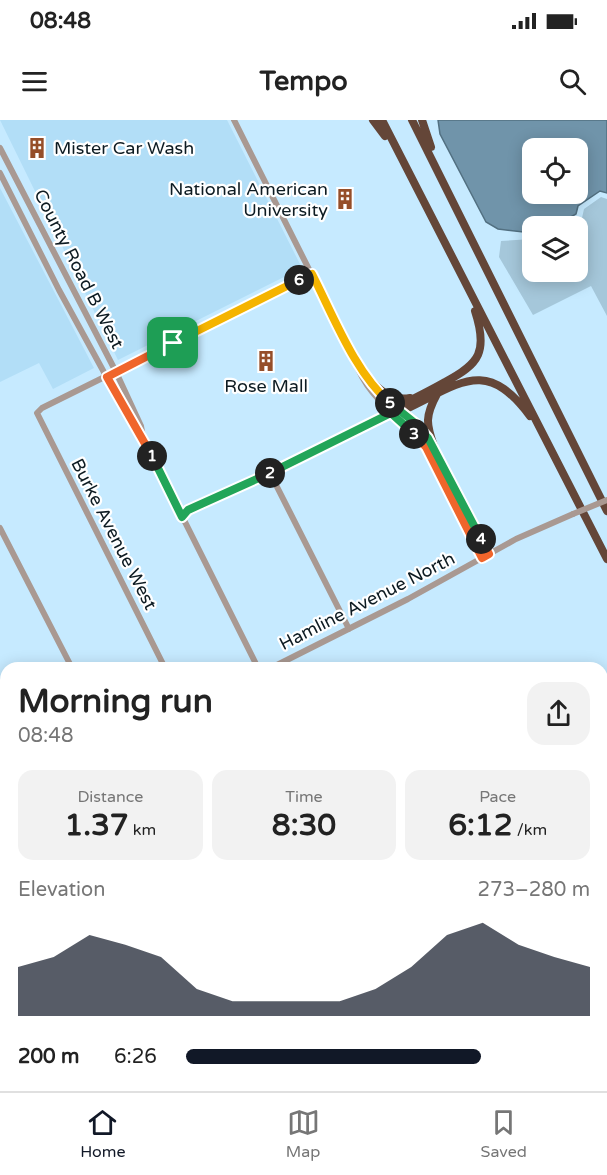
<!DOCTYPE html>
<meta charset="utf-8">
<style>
body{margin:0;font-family:"Varela Round",sans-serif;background:#f2f2f2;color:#222;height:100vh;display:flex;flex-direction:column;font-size:22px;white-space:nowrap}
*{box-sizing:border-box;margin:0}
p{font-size:20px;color:#767676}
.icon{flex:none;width:33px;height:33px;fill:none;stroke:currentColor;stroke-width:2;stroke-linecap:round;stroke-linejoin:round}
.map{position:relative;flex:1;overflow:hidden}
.drawer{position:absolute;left:0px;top:542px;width:608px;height:430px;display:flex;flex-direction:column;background:#fff;border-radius:18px 18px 0 0;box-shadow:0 3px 15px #0003}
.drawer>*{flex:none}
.tools{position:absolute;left:522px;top:18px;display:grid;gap:12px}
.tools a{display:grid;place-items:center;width:66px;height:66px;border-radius:12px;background:#fff;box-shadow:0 3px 15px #0003;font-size:30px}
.pin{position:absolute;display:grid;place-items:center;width:51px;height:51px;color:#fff;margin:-26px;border-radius:12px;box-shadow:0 3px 9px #0006}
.km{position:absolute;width:30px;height:30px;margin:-15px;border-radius:50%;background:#222;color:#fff;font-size:16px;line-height:30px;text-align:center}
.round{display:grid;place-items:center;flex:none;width:63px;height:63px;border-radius:18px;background:#f2f2f2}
.headline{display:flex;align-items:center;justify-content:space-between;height:102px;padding:0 18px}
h1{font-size:33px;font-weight:800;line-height:45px}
.metrics{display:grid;grid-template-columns:repeat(3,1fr);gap:9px;height:102px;padding:6px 18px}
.metrics div{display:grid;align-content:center;border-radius:15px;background:#f2f2f2;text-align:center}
.metrics b{font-size:30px;font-weight:800}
.metrics small{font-size:16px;font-weight:400}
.metrics p{font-size:16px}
.chart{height:168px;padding:12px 18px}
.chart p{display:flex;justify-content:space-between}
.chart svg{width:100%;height:108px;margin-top:6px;fill:#111827;opacity:.7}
ul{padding:0 18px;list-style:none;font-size:20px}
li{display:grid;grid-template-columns:96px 72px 1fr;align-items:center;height:45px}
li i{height:15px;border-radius:8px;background:#111827}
.status{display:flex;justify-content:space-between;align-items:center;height:42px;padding:0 30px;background:#fff;direction:ltr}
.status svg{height:16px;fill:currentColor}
header{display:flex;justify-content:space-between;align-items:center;height:78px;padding:0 18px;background:#fff;font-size:27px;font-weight:800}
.menu{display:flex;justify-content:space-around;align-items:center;height:84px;border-top:2px solid #e0e0e0;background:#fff;font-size:16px;color:#767676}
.menu a{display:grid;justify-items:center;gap:3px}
.menu .active{color:#111827}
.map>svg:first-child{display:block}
.built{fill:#b2def7}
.green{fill:#a5c7da}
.water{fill:#7094aa;stroke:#527081;stroke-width:1.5;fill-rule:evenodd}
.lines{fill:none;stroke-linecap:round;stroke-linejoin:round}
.minor{stroke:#a99992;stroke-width:6}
.highway{stroke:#644638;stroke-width:8}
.minor-bridge{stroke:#a99992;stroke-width:6}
.split-1-casing{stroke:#fff;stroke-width:12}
.split-2-casing{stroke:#fff;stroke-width:12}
.split-3-casing{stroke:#fff;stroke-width:12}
.split-4-casing{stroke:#fff;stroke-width:12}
.split-5-casing{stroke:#fff;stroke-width:12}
.split-6-casing{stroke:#fff;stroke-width:12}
.split-7-casing{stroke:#fff;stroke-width:12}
.split-1{stroke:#f0652b;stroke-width:8}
.split-2{stroke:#22a559;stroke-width:8}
.split-3{stroke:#22a559;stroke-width:8}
.split-4{stroke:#f0652b;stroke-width:8}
.split-5{stroke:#22a559;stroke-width:8}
.split-6{stroke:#f5b400;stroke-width:8}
.split-7{stroke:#f5b400;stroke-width:8}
.labels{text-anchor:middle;stroke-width:4.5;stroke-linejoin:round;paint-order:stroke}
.poi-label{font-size:18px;fill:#0d1b22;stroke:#fff;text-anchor:start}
.street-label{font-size:18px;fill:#0d1b22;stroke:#fff}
</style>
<div class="status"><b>08:48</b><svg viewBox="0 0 49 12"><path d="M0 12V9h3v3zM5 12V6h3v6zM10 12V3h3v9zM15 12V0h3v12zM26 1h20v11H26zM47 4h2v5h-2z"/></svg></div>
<header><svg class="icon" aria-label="menu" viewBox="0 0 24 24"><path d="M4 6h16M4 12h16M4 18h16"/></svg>Tempo<svg class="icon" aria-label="search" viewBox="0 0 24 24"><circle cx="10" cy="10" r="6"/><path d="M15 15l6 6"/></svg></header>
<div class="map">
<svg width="607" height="971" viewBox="0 0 607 971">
<rect width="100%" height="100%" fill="#c6eaff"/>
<path class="built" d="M0,0H227L302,148L118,240Z
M0,68L94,248L53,269L39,243L0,262Z"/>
<path class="green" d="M601,77L607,79V196L591,166L533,195L499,137L501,121L532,119V152H578V106H569L582,98L584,89Z
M186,966H238L240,971H176Z"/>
<path class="water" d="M438,0H607V73L600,71L578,86L576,94L555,106H532V113L498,109L486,102L440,14ZM532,28H578V74H532Z"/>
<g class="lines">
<path class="minor" d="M234,0L354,239C370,284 400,293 426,327L482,438
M0,28L116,252L141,306L143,317
M0,53L59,170L135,309L143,318L258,548
M357,241L372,262
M380,272L415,303L428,318L489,434
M270,353L349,509
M182,397L188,390L270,353L393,292
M0,408L72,548
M165,548L37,293L42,288L312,154
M271,548L408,479L516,419L573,394
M602,568L607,566
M0,590L6,602
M602,594L607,605
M602,662L607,660
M0,680L6,677
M602,755L607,753
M0,772L6,784
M602,850L607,860
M0,866L6,863
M0,956L7,971
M98,966L101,971
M285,966L288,971
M379,966L381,971
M472,966L474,971
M567,966L570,971
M165,971L175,966"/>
<path class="highway" d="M373,0L385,16
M382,0L607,439
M412,0L607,391
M422,0L431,27
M370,260C382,272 392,281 410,278
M398,289H406C461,263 486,237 530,296
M398,289L403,284C417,277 431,270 445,262C480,244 488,231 475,191
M434,326C426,304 425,296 437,274"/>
<path class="minor-bridge" d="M573,394L607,380"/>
</g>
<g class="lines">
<defs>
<path id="split-1" d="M152,336L107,257L173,223"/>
<path id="split-2" d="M152,336L182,397L188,390L270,353"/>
<path id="split-3" d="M270,353L391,293L414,314"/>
<path id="split-4" d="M414,314L426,327L432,339L482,438L489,434L481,419"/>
<path id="split-5" d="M390,283L415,303L428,318L481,419"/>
<path id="split-6" d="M299,160L312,154C333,195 355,253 390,283"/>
<path id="split-7" d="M173,223L299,160"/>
</defs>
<use href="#split-1" class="split-1-casing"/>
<use href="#split-2" class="split-2-casing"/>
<use href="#split-3" class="split-3-casing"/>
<use href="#split-4" class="split-4-casing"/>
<use href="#split-5" class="split-5-casing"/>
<use href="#split-6" class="split-6-casing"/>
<use href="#split-7" class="split-7-casing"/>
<use href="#split-1" class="split-1"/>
<use href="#split-2" class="split-2"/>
<use href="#split-3" class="split-3"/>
<use href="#split-4" class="split-4"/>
<use href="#split-5" class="split-5"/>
<use href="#split-6" class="split-6"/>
<use href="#split-7" class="split-7"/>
</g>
<defs>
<symbol id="building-bare" viewBox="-9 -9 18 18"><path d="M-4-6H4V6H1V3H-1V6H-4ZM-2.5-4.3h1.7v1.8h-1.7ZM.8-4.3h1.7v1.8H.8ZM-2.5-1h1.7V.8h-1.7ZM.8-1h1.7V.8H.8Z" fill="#954e29" stroke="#fff" stroke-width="2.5" paint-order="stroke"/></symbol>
</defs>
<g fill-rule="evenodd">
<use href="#building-bare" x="22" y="13" width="30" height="30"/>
<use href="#building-bare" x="330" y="64" width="30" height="30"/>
<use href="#building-bare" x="251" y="226" width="30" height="30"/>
</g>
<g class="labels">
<g class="poi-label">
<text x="54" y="34">Mister Car Wash</text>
<text x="328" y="75" text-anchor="end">National American<tspan x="328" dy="21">University</tspan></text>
<text x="266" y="272" text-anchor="middle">Rose Mall</text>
</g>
<g class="street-label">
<text transform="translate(79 149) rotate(63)" y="6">County Road B West</text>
<text transform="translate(114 414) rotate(63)" y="6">Burke Avenue West</text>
<text transform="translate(367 481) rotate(-27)" y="6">Hamline Avenue North</text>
</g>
</g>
</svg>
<div class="tools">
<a><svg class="icon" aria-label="locate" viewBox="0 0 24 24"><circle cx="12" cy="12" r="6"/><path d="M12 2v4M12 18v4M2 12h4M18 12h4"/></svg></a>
<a><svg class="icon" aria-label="layers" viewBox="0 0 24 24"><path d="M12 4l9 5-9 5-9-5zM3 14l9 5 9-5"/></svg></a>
</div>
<div class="pin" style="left:173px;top:223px;background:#1e9e55"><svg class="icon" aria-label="arrive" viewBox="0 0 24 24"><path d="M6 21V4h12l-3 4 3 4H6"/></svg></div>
<b class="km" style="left:152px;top:336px">1</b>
<b class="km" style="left:270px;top:353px">2</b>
<b class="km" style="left:414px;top:314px">3</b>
<b class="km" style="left:481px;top:419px">4</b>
<b class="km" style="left:390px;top:283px">5</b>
<b class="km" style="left:299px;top:160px">6</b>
<section class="drawer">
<div class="headline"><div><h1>Morning run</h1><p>08:48</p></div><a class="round"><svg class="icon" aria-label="share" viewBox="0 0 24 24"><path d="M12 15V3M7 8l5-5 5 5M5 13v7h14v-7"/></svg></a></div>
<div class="metrics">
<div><p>Distance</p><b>1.37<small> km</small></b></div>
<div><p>Time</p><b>8:30</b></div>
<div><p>Pace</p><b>6:12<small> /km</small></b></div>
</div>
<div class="chart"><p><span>Elevation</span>273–280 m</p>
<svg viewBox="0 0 160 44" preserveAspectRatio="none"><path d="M0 44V24L10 20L20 11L30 15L40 20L50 33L60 38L70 38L80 38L90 38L100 33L110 24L120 11L130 6L140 15L150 20L160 24V44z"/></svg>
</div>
<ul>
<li><b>200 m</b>6:26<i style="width:73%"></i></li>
</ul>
</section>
</div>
<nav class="menu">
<a class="active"><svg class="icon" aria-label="home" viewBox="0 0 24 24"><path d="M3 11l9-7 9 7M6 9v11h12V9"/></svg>Home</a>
<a><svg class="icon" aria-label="map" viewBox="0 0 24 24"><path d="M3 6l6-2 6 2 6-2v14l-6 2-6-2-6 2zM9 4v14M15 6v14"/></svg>Map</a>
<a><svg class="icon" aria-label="saved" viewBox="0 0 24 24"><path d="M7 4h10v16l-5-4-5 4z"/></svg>Saved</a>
</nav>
